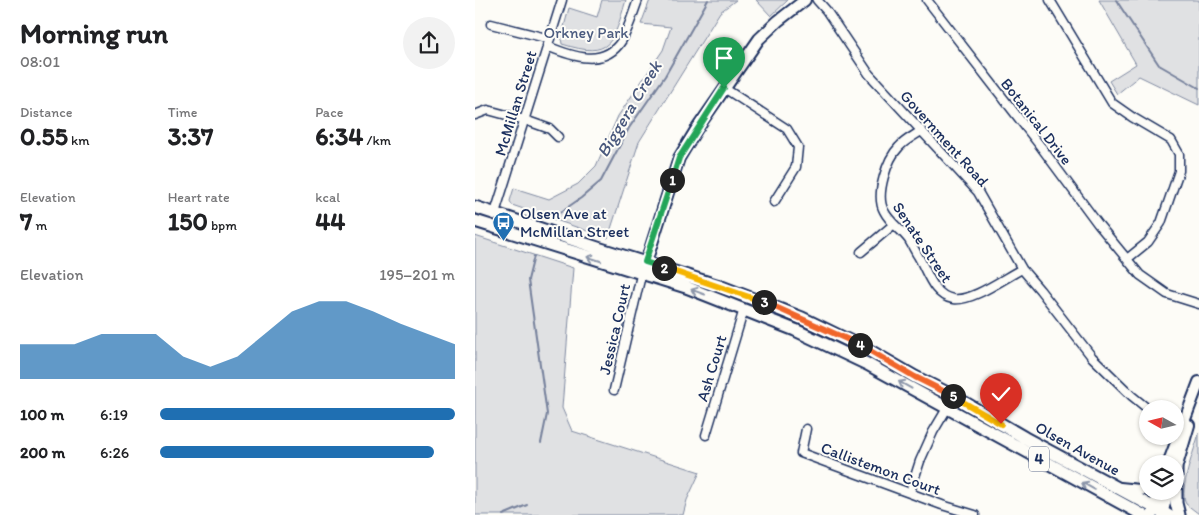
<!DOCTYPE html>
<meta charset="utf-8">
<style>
body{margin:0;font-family:Itim,sans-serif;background:#f2f2f2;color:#202124;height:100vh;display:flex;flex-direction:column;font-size:19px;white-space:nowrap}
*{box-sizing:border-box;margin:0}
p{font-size:16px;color:#757577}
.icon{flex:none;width:28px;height:28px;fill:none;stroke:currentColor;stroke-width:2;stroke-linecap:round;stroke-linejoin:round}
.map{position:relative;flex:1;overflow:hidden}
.details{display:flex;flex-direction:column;background:#fff;width:475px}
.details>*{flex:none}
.needle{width:32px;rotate:278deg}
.buttons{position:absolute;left:664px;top:400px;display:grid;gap:10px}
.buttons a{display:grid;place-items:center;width:45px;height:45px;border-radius:50%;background:#fff;box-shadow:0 1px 4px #0004;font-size:25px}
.pin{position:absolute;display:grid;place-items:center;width:42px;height:42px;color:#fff;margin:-51px -21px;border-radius:50% 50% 50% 0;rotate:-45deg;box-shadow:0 0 5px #0007}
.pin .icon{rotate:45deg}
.km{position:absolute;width:25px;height:25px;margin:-12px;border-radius:50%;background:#222;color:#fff;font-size:14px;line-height:25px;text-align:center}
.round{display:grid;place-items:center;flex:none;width:52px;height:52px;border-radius:26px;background:#f2f2f2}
.overview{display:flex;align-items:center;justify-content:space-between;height:85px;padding:0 20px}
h1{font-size:28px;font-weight:700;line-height:38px}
.metrics{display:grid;grid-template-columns:repeat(3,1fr);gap:8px;height:85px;padding:5px 20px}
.metrics div{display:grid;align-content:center}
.metrics b{font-size:25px;font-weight:700}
.metrics small{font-size:14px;font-weight:400}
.metrics p{font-size:14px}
.chart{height:140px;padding:10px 20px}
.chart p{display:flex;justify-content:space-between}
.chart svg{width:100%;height:90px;margin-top:5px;fill:#1f6fb2;opacity:.7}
ul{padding:0 20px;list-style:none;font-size:16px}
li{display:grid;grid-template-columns:80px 60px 1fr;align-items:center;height:38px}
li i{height:12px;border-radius:6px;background:#1f6fb2}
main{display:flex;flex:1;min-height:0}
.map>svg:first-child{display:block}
.green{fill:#e0e1e3;stroke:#7e88a0}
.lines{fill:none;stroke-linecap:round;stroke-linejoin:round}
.stream{stroke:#76819c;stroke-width:2}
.street-casing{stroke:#1b2f5e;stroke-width:11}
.secondary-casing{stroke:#1b2f5e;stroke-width:14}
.primary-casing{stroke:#1b2f5e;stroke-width:15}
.street{stroke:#fdfcf7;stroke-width:8}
.secondary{stroke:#fdfcf7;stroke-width:10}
.primary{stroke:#fdfcf7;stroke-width:11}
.oneway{stroke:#8c96aa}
.split-1-casing{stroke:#fff;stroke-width:10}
.split-2-casing{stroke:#fff;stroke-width:10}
.split-3-casing{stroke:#fff;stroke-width:10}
.split-4-casing{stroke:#fff;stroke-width:10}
.split-5-casing{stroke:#fff;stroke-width:10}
.split-6-casing{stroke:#fff;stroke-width:10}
.split-1{stroke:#22a559;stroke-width:6}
.split-2{stroke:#22a559;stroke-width:6}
.split-3{stroke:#f5b400;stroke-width:6}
.split-4{stroke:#f0652b;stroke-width:6}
.split-5{stroke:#f0652b;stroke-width:6}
.split-6{stroke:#f5b400;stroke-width:6}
.labels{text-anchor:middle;stroke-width:4;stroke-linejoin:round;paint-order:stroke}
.shield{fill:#fdfcf7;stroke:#5f6c8c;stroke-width:1}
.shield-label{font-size:15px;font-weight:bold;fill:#1b2f5e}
.park-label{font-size:16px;fill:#4c5c7f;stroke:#fdfcf7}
.street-label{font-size:16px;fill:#1b2f5e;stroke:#fdfcf7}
.poi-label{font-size:16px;fill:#1b2f5e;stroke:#fdfcf7;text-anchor:start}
.water-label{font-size:18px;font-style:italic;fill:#49587d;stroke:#fdfcf7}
</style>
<main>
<section class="details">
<div class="overview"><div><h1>Morning run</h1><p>08:01</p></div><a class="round"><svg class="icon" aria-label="share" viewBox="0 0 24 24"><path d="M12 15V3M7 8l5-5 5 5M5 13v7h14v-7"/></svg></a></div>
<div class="metrics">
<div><p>Distance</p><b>0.55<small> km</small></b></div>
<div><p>Time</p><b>3:37</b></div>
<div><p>Pace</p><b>6:34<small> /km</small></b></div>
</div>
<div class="metrics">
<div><p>Elevation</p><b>7<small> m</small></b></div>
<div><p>Heart rate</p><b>150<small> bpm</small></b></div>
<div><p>kcal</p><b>44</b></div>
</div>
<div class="chart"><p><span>Elevation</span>195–201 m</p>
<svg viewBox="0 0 160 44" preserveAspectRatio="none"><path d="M0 44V27L10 27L20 27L30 22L40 22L50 22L60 33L70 38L80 33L90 22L100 11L110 6L120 6L130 11L140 17L150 22L160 27V44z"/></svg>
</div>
<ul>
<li><b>100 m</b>6:19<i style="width:100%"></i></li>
<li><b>200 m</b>6:26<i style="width:93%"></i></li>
</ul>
</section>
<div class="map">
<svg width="724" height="515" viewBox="0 0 724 515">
<rect width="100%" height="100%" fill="#fdfcf7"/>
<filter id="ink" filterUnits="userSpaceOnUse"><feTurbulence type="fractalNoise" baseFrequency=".02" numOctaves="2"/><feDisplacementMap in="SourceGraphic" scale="10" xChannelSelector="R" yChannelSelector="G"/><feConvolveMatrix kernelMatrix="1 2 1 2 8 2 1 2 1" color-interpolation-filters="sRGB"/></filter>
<g filter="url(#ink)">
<path class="green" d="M127,0H151C138,42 137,60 87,44L86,38L94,8L122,17Z
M175,0H261L245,12L164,142L133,238L37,205L35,201L39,188L74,199L103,184L121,166L143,116L188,50L196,27L166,24Z
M281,0H313L296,16Z
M624,0H724V105L664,76L642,94L634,81L661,64Z
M0,236L98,268L87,408L97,431L225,472L212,500L208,515H0Z
M724,433V514L711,504C703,490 720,449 724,433Z"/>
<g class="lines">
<path class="stream" d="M641,0L684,65L724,88
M80,216L106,198L126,181L154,128L190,76L233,0
M59,256L53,280L72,414L66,443
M28,515L52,505"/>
<defs>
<path id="street" d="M342,0L351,10L394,74L503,192L547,269L565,290L617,357L657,396L673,409
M452,0L566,147L623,224L665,275L692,294L724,304
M575,0L637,103L657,117L696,140L704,154V171L686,223L673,242L652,259
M16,24L75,39
M72,46C96,56 129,69 147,40C154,28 158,13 163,0
M249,88L312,129L323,147L321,167L299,202
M0,115L13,110L50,120L75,129L83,137
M446,131C439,136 430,140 424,147C412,159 400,195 409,211C415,223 426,229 434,240C437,245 440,251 443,256C452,271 458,296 478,299C497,302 529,278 547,269
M20,213L87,0
M386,252L418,225
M139,390L167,271
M331,429L326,453L467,505L500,515
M231,435L269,309
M435,492L445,461L458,432L474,405"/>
<path id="secondary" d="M171,262L204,158L221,130L284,39L303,21L330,0
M693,464L724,382
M700,472L714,425
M645,488L665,490L672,489
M677,515L684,491
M687,515L693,491"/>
<path id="primary" d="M0,207L123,248L244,286L327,318L395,351L440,377L478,396L550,438L693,515
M0,221L211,287L320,330L392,364L668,515
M701,469V503L704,515"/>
</defs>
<use href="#street" class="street-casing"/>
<use href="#secondary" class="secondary-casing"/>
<use href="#primary" class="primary-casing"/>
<use href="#street" class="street"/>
<use href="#secondary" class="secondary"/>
<use href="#primary" class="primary"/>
</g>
<defs><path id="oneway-shaft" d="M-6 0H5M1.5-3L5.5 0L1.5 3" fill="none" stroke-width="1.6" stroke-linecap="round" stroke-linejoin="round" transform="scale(1.25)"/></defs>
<g class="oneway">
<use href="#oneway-shaft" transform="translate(119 259) rotate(-162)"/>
<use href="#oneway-shaft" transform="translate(223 292) rotate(-160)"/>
<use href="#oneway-shaft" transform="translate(430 385) rotate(-151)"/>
<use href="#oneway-shaft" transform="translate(613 486) rotate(-151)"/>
</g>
</g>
<g class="lines" filter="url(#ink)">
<defs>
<path id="split-1" d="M197,180L204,158L249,88"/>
<path id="split-2" d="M189,268L170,262L197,180"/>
<path id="split-3" d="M189,268L289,302"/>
<path id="split-4" d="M289,302L385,345"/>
<path id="split-5" d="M385,345L440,377L478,396"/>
<path id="split-6" d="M478,396L526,424"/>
</defs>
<use href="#split-1" class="split-1-casing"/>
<use href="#split-2" class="split-2-casing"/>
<use href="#split-3" class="split-3-casing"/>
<use href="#split-4" class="split-4-casing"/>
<use href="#split-5" class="split-5-casing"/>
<use href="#split-6" class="split-6-casing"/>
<use href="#split-1" class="split-1"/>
<use href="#split-2" class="split-2"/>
<use href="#split-3" class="split-3"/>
<use href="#split-4" class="split-4"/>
<use href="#split-5" class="split-5"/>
<use href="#split-6" class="split-6"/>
</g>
<defs>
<symbol id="bus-pin" viewBox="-11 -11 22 30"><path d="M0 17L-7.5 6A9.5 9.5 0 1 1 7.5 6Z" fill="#1f6fb2" stroke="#fdfcf7"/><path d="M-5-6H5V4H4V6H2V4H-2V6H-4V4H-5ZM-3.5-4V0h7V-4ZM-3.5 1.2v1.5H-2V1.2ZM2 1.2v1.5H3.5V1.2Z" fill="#fff"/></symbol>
</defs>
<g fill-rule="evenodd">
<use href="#bus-pin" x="16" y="210" width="25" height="34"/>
</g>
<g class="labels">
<rect class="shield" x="554" y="446.5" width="20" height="25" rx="4"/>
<g class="shield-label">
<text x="564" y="464">4</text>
</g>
<g class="park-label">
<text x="111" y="38">Orkney Park</text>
</g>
<g class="street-label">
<text transform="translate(40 103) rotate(-73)" y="6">McMillan Street</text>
<text transform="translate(562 121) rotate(52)" y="6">Botanical Drive</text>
<text transform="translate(470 138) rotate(48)" y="6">Government Road</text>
<text transform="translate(448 242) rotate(56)" y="6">Senate Street</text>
<text transform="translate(139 329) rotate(-77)" y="6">Jessica Court</text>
<text transform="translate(236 368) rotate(-73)" y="6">Ash Court</text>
<text transform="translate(603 448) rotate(29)" y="6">Olsen Avenue</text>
<text transform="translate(406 468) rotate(20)" y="6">Callistemon Court</text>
</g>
<g class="poi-label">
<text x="45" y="219">Olsen Ave at<tspan x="45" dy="18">McMillan Street</tspan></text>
</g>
<g class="water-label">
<text transform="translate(154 109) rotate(-59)" y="6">Biggera Creek</text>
</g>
</g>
</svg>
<div class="buttons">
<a><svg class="needle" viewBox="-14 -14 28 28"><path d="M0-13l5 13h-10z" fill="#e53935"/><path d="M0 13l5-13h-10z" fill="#757577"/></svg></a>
<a><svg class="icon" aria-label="layers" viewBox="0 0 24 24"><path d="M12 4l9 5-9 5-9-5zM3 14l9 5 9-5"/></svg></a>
</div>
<div class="pin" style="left:249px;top:88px;background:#1e9e55"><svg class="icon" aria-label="arrive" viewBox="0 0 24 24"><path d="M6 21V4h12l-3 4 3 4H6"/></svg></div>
<div class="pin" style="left:526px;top:424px;background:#d93025"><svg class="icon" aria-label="check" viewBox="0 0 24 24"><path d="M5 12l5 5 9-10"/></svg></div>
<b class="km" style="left:197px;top:180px">1</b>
<b class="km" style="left:189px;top:268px">2</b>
<b class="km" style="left:289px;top:302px">3</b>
<b class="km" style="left:385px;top:345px">4</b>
<b class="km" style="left:478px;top:396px">5</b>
</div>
</main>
